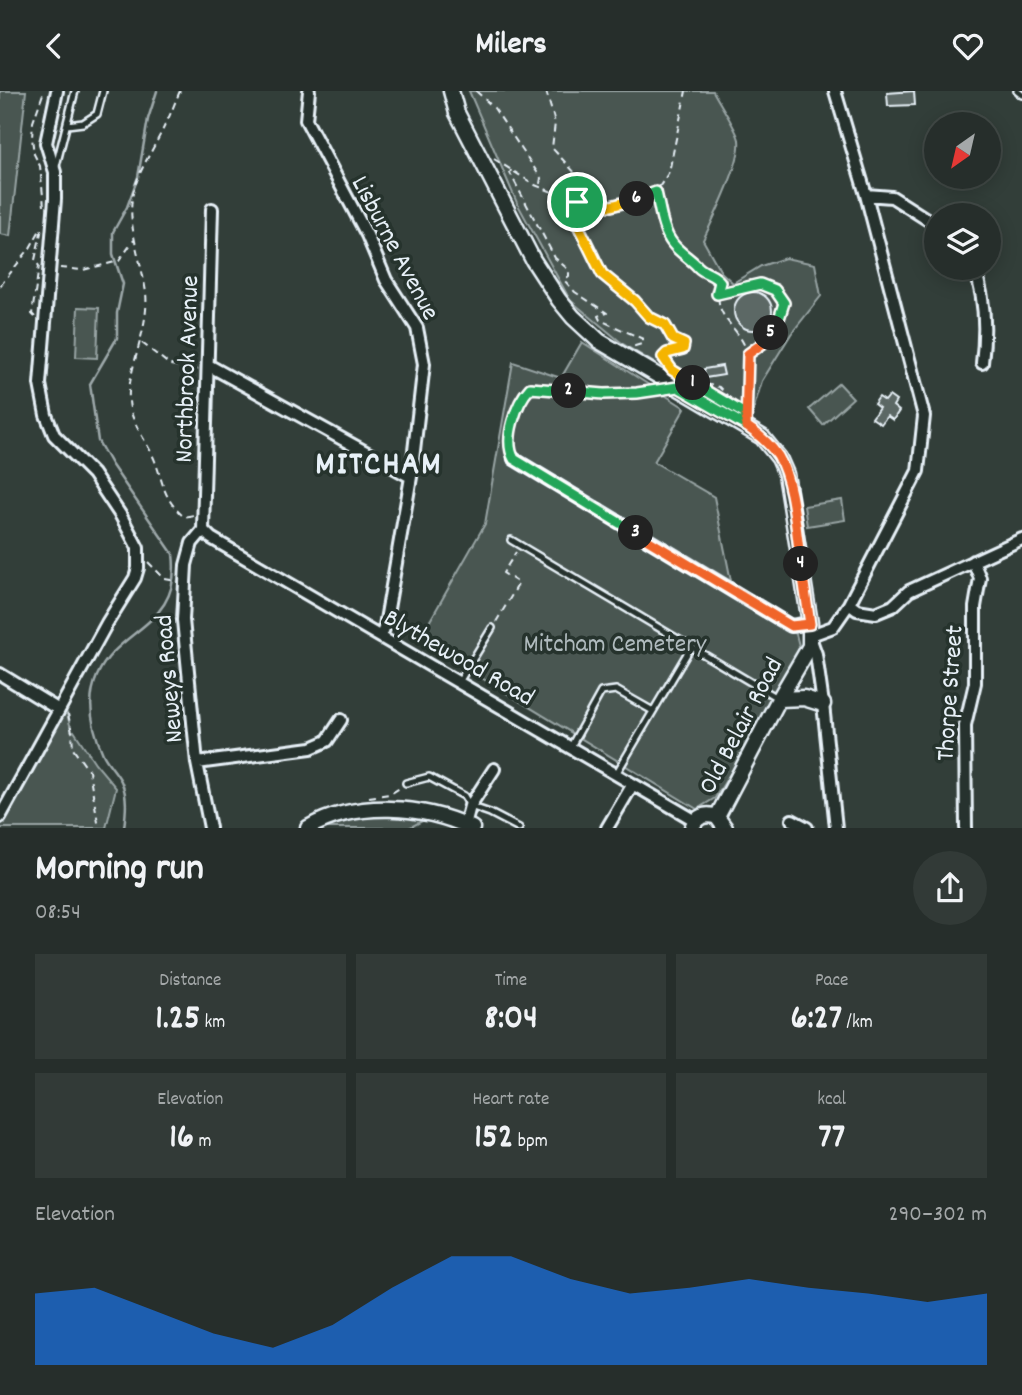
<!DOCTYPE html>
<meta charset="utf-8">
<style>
body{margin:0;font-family:Dekko,sans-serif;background:#323a37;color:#f1f3f6;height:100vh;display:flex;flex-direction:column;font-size:26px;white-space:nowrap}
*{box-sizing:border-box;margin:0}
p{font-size:23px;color:#a4a8a9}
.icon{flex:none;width:38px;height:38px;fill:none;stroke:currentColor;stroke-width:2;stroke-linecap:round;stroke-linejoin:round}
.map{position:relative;height:737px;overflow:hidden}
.sheet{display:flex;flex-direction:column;background:#262e2b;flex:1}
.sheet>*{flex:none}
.needle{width:46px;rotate:214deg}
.tools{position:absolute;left:924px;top:21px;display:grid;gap:14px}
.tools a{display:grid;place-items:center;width:77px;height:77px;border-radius:50%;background:#262e2b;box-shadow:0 4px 18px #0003,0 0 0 2px #424a47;font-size:35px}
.pin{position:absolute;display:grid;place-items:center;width:60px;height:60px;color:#fff;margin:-30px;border:4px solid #fff;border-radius:50%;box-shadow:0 2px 7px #0007}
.km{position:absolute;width:35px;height:35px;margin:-18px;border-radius:50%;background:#222;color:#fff;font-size:19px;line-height:35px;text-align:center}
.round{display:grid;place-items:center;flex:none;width:74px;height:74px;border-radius:37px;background:#323a37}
.summary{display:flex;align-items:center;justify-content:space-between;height:119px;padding:0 35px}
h1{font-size:38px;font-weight:800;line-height:52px}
.figures{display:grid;grid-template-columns:repeat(3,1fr);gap:10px;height:119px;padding:7px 35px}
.figures div{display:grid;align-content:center;border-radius:0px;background:#323a37;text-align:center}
.figures b{font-size:35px;font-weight:800}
.figures small{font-size:19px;font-weight:400}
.figures p{font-size:19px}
.chart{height:196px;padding:14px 35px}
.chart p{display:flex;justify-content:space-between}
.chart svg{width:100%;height:126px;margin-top:7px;fill:#1a73e8;opacity:.7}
header{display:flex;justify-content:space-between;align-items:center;height:91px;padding:0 35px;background:#262e2b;font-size:32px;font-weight:800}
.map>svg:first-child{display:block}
.green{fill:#495651;stroke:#98a4a4;stroke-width:2}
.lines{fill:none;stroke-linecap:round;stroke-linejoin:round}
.stream{stroke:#9ea9ab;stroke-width:2.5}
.building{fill:#5c6865;stroke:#e8f1f8;stroke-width:2}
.lane-casing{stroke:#e8f1f8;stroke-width:10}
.street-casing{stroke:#e8f1f8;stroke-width:16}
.secondary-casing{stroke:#e8f1f8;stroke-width:19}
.path{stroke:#e8f1f8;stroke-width:2;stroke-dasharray:7 5;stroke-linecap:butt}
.lane{stroke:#26332d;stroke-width:5}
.street{stroke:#26332d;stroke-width:10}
.secondary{stroke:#26332d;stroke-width:14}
.split-1-casing{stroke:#fff;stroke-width:14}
.split-2-casing{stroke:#fff;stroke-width:14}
.split-3-casing{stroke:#fff;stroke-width:14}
.split-4-casing{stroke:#fff;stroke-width:14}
.split-5-casing{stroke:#fff;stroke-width:14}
.split-6-casing{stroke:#fff;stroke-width:14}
.split-7-casing{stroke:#fff;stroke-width:14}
.split-1{stroke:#f5b400;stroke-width:9}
.split-2{stroke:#22a559;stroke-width:9}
.split-3{stroke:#22a559;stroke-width:9}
.split-4{stroke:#f0652b;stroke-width:9}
.split-5{stroke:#f0652b;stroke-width:9}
.split-6{stroke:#22a559;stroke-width:9}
.split-7{stroke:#f5b400;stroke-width:9}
.labels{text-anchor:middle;stroke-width:7;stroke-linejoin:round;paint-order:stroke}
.street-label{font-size:26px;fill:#e8f1f8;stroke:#26332d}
.park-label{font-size:26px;fill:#b0bbbe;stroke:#26332d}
.district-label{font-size:33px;font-weight:bold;letter-spacing:2px;fill:#e8f1f8;stroke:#26332d}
</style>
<header><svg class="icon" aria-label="back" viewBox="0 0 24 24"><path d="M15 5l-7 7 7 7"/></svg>Milers<svg class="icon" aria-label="heart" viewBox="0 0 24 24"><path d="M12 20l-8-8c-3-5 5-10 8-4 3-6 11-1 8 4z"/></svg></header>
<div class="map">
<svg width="1022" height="737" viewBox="0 0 1022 737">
<rect width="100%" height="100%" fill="#323e39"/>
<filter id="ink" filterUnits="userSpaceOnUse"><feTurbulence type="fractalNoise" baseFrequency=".0143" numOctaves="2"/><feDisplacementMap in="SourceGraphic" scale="14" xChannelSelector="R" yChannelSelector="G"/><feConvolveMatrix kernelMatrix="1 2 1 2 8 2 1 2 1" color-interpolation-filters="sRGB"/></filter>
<g filter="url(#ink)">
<path class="green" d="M0,0H26L10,145L0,143Z
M469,0H713C718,10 738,40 739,49C742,70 713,129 703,149L721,181L733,192L761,175L785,167L815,173L821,205L791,243L762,290L750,330L623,253L570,209L517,112Z
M78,216L99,217L97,267L76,266Z
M582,251L685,317L654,371L714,406L731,490L601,412L595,421L796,543L801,563L776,608L715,707L697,718L419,549L485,433L513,271L561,287Z
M839,292L853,307L823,334L809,318Z
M842,409L845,429L807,435L804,415Z
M65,616L72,641L74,640L95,672L116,697L106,737H0V724Z
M435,723L409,737H308L336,725Z"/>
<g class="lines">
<path class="stream" d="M124,737C126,721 128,705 121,690C116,680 107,672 103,663C92,638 86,610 97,585C119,535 182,536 173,463L111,373L98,350L90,293L117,247V222L123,193L113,163V141L127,116L138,86L148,28L157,0"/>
</g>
<path class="building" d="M914,0L915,14L888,15L887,2Z
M734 220a19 19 0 1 1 38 0a19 19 0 1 1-38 0Z
M722,275L724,284L705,287L704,278Z
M889,305L896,310L893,315L899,320L893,329L887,325L881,333L872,327L879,317L874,313L879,306L885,310Z"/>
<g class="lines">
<defs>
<path id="lane" d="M1017,0L1022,4
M67,34L83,32L97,23L103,0
M56,75L75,0
M511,449L779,608
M459,591L492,537
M570,657L601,601L616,599L653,620
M616,683L691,556
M406,692L429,686L464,705L470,715L490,722L519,737"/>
<path id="street" d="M309,0L306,29L367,144L386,189L417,237L424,273L411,386L385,535L381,545
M866,104L892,106L936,134
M974,177C986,207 986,240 982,272
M208,274L411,386
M514,368L791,535L810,532
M203,439L211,447L696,730
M203,439L212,118
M203,439L192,452L186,474L183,529L197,672L210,737
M849,513L857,519L876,522L893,515L909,500L1022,448
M811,544L833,536L849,513L918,380L924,325L866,104L835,0
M811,549L816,563L823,613L836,737
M0,583L59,619
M197,672L311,657L327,650L341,629
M0,726L107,532L135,487L138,477V457L121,425L93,383L54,344L46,324L40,293L55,108V81L46,52L57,0
M792,729L807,737
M465,734L470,715L494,678
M607,737L633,693
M966,737L965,634L975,592V516L980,487L973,470"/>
<path id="secondary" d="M451,0L457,22L533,169L559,209L573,226L599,250L762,346L779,367L786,383L810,532V555L779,608L717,726
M779,608L804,607L823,613
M308,737C356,709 423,714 472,737
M692,737C696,725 706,722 717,726L725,737"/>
</defs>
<use href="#lane" class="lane-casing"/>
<use href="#street" class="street-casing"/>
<use href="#secondary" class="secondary-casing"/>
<path class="path" d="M180,0C175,11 171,23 165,34C155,56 139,78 133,102C126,133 142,171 146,202C150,240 123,286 130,317C134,336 148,352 155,370C164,394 163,407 184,426L194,424
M476,0L494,17L541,87L540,93H537
M546,0L555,32L552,57L577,84L581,94L574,120L576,130L602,183L635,210L649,226L665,234L673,248L684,253L683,259L667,262L663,266L670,278
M494,68L535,94L577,111L611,115L632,109L656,101L669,81L686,0
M511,79L510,82L555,167L569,179V185L564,189L575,201L607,222L598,225L600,229L643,248L642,253L635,255L636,258
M656,102L665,136L672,152L693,169L700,179L717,186L721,191C710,227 738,232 747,261C752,279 746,304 745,323
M44,115L40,75L34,63L32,47L33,31L44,0
M60,177L83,179L119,170L134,149
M0,195L30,157L40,139
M718,203L760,193L775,199L784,212C777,235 768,248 749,262
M35,226L32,223L39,175L35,169L42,137
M142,252L170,274L198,279
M705,293L719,296L742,320
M509,358C510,339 517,311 530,297L604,303L657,299
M148,471L165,488L177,490
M496,531L519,492L503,482L516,461
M68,623L72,641L73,658L89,680L99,737
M369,706L390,703L400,697"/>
<use href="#lane" class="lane"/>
<use href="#street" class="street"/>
<use href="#secondary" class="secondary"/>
</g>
</g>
<g class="lines" filter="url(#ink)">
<defs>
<path id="split-1" d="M577,111L574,120L576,130L602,183L635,210L649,226L665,234L673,248L684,253L683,258L667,262L663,266L672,279L693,292"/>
<path id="split-2" d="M569,300L604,303L637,302L678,296L746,335L745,323L693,292"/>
<path id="split-3" d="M569,300L530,297C516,312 503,349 514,368L636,442"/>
<path id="split-4" d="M636,442L791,535L810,533L801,473"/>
<path id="split-5" d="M771,242L766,250L748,263L746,335C758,343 769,352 778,365C794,392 796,442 801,473"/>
<path id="split-6" d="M637,108L656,101C660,117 662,140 673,153C680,162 691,168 698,176C705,183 714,183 720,191L717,203L760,193L775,199L784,212L778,231L771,242"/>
<path id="split-7" d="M577,111L611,115L637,108"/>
</defs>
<use href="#split-1" class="split-1-casing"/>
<use href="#split-2" class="split-2-casing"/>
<use href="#split-3" class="split-3-casing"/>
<use href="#split-4" class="split-4-casing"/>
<use href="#split-5" class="split-5-casing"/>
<use href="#split-6" class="split-6-casing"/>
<use href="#split-7" class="split-7-casing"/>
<use href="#split-1" class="split-1"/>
<use href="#split-2" class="split-2"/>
<use href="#split-3" class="split-3"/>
<use href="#split-4" class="split-4"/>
<use href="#split-5" class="split-5"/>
<use href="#split-6" class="split-6"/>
<use href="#split-7" class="split-7"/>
</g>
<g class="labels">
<g class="street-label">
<text transform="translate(397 156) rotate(62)" y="9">Lisburne Avenue</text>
<text transform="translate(185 278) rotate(-88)" y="9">Northbrook Avenue</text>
<text transform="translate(460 565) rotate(30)" y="9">Blythewood Road</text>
<text transform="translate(167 588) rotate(-95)" y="9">Neweys Road</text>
<text transform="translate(948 602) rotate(-86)" y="9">Thorpe Street</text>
<text transform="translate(739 634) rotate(-62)" y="9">Old Belair Road</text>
</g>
<g class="park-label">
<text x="615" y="560">Mitcham Cemetery</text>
</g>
<g class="district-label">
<text x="379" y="382">MITCHAM</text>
</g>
</g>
</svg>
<div class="tools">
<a><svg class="needle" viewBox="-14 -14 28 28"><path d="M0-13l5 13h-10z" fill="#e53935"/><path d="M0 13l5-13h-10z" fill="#a4a8a9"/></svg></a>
<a><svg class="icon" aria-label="layers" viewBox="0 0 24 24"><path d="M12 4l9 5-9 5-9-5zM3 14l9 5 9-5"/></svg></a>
</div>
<div class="pin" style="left:577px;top:111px;background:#1e9e55"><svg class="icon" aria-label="arrive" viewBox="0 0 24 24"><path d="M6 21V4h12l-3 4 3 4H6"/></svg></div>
<b class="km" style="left:693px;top:292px">1</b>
<b class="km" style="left:569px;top:300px">2</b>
<b class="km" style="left:636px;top:442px">3</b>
<b class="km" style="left:801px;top:473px">4</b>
<b class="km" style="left:771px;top:242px">5</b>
<b class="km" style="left:637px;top:108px">6</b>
</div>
<section class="sheet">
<div class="summary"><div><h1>Morning run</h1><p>08:54</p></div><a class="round"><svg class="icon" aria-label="share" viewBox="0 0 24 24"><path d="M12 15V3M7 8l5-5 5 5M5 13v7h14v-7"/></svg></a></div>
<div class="figures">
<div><p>Distance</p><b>1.25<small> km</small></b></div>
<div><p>Time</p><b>8:04</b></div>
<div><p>Pace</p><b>6:27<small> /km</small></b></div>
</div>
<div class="figures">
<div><p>Elevation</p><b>16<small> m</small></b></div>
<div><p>Heart rate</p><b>152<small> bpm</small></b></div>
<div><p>kcal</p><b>77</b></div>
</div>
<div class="chart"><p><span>Elevation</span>290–302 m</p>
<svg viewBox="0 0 160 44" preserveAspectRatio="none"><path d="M0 44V19L10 17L20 25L30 33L40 38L50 30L60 17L70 6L80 6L90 14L100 19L110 17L120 14L130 17L140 19L150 22L160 19V44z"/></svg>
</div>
</section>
